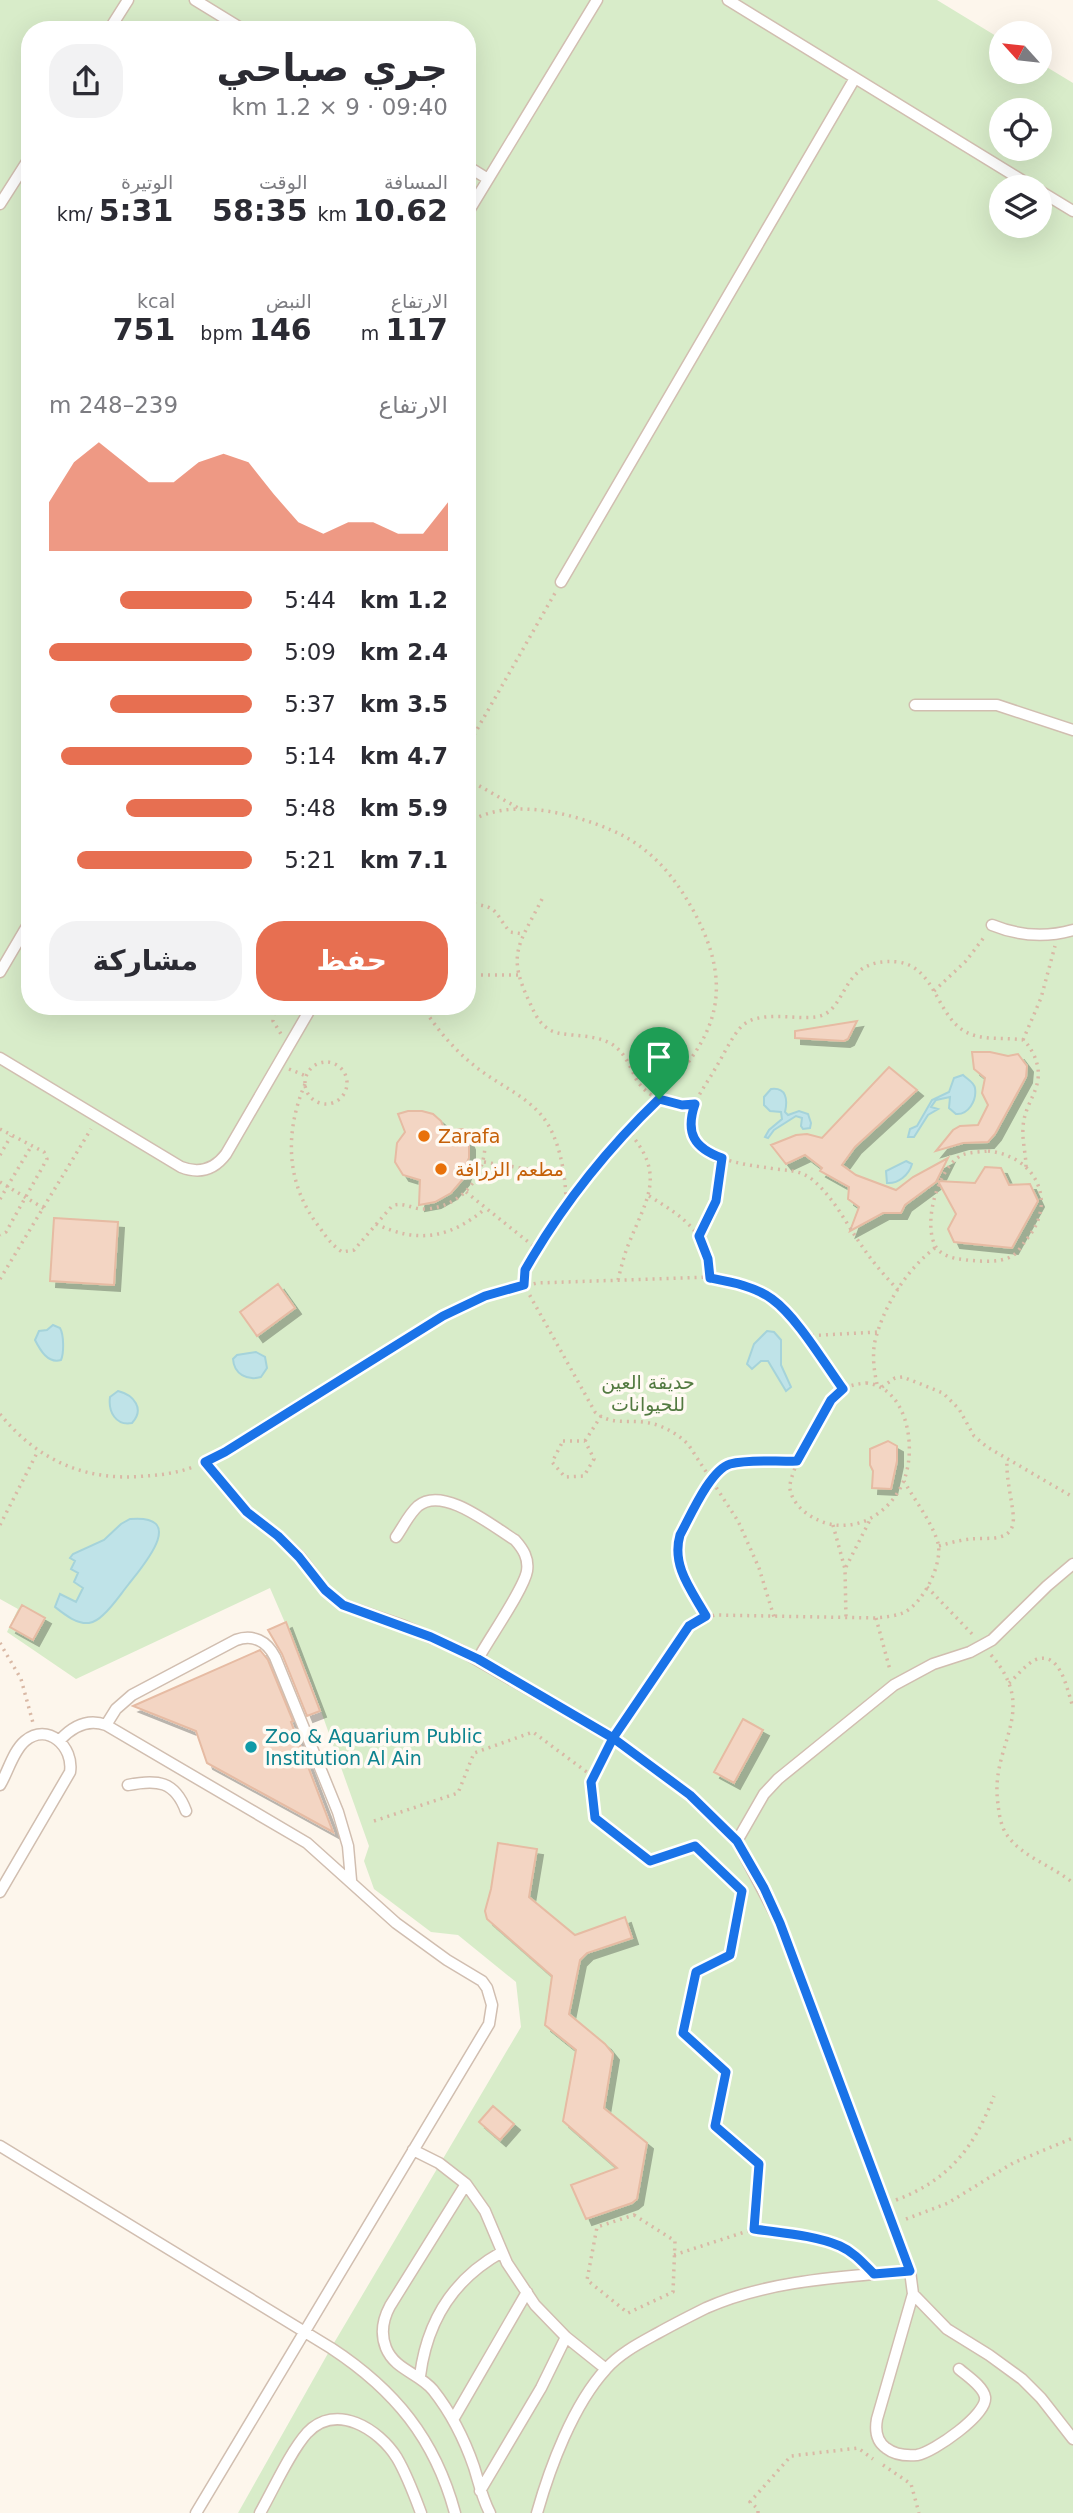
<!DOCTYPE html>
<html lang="ar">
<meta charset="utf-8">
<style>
body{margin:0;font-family:"DejaVu Sans",Cairo,sans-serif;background:#f2f2f3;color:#2b2b33;direction:rtl;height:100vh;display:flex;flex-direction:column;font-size:26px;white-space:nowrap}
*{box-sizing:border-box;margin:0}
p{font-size:23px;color:#7c7c81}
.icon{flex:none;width:38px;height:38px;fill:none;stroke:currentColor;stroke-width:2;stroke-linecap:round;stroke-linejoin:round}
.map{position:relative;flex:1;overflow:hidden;direction:ltr}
.sheet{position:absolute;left:21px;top:21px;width:455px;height:994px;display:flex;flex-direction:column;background:#fff;border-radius:28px;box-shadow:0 7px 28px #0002;direction:rtl}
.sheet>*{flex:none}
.needle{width:46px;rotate:297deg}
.fabs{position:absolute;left:989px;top:21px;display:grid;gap:14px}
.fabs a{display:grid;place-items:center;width:63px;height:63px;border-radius:50%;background:#fff;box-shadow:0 7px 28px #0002;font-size:35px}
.pin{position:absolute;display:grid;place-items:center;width:60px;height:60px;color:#fff;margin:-72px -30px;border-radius:50% 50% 50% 0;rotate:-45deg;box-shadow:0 0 7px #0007}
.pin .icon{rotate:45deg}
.round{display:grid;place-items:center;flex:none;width:74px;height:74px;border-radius:28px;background:#f2f2f3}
.overview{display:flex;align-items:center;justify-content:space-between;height:119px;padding:0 28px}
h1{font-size:38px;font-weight:700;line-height:52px}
.figures{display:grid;grid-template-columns:repeat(3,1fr);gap:10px;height:119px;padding:7px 28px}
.figures div{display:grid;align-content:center}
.figures b{font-size:30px;font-weight:700}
.figures small{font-size:19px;font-weight:400}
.figures p{font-size:19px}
.chart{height:196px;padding:14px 28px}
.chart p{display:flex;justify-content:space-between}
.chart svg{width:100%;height:126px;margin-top:7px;fill:#e76f51;opacity:.7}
.button{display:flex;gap:14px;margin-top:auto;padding:14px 28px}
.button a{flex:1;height:80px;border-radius:28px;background:#e76f51;color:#fff;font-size:28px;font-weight:700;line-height:80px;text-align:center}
.button a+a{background:#f2f2f3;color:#2b2b33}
ul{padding:0 28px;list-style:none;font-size:23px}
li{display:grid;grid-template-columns:112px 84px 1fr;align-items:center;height:52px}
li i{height:18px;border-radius:9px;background:#e76f51}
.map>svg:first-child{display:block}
.green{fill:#d8ecc9;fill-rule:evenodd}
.water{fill:#bfe3e8;stroke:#a5d3da;stroke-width:2}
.building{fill:#f3d5c3;stroke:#e6bba3;stroke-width:2;filter:url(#shadow)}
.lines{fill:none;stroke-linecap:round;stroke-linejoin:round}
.lane-casing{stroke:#d1beb0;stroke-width:13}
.path{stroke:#d9b8a5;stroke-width:3.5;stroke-dasharray:2 5;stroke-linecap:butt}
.lane{stroke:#fff;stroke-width:10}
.route-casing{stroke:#fff;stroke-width:14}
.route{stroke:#1a73e8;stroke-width:9}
.food-dot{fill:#e8710a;stroke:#fffaf3;stroke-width:2.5}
.culture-dot{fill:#0f9aa8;stroke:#fffaf3;stroke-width:2.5}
.labels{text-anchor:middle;stroke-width:7;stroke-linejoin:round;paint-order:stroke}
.food-label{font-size:19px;fill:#c56008;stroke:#fffaf3;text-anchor:start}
.park-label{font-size:19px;fill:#537a41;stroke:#fffaf3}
.culture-label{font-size:19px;fill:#0d838f;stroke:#fffaf3;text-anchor:start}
</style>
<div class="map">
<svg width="1073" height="2513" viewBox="0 0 1073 2513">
<defs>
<filter id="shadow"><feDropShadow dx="6" dy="6" stdDeviation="0" flood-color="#0004"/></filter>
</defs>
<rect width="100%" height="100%" fill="#fdf6ec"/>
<path class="green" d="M0,0H937L1001,39V72H1040V63L1073,83V2513H238L331,2348L521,2027L516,1982L458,1935L431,1932L374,1889L364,1861L369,1846L311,1683L270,1588L76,1679L7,1632L18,1609L0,1599ZM30,30H467V1006H30ZM1001,110H1040V149H1001ZM1001,187H1040V226H1001Z"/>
<path class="water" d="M963,1075C967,1079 974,1082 975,1088C977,1101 968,1115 956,1114L949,1108L950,1097L936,1100L931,1107L938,1109L928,1115L914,1137H908L910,1129L917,1126L932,1100L949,1092L954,1078Z
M771,1089C786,1087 788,1099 785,1112L788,1115L799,1111L808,1114L811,1123L810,1128L803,1129L801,1126L802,1118L796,1116L774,1130L768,1138L765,1137L769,1130L782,1119L781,1112L770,1111L764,1105V1097Z
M906,1161L912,1164C909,1175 898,1184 887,1183L886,1171Z
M53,1325L60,1328C64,1335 64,1353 61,1360C48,1364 40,1350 35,1340L39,1331L47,1330Z
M767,1331L774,1332L781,1340V1365L791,1387L786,1391L768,1361H761L752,1369L747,1364L754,1344Z
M256,1352L265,1357L267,1368L261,1377C247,1381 234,1374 233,1359L237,1355Z
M118,1391C134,1395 145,1409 132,1423C116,1426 108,1412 110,1397Z
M130,1519C189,1514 142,1567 128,1585C120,1595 112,1607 103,1615C99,1619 94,1622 89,1623C76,1624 64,1614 55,1607L60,1594L76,1602L83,1588L74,1582L78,1573L71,1569L75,1561L70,1558L73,1554L104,1540L121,1524Z"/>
<path class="building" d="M857,1021L848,1039L844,1041L795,1038V1031Z
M972,1052H990L1008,1056L1018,1054L1027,1066L1026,1077L995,1134L988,1142L963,1143L936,1151L953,1130L960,1126L978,1125L988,1105L982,1093L985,1078L974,1069Z
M889,1067L917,1090L855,1147L842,1165L856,1175L896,1190L913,1177L948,1158L936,1182L905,1205L901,1213H883L850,1231L859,1207L848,1199L849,1187L820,1171L822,1168L805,1155L786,1164L771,1145L796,1135L807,1134L822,1138Z
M408,1111H422L433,1114L441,1121L445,1131L463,1129L469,1144V1158L463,1171L465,1173L463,1179L451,1193L435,1202L419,1205L420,1180L403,1175L395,1162L397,1143L405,1132L398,1114Z
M985,1167L1001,1168L1009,1185L1030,1184L1038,1201L1012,1248L954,1242L948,1229L956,1214L938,1181L975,1183Z
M54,1218L118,1222L114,1285L50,1281Z
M278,1284L295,1308L257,1336L240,1312Z
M888,1441L897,1446V1461L891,1489L872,1488L873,1471L870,1465V1449Z
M22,1605L45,1618L33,1640L10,1627Z
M286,1622L320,1711L307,1716L282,1654L268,1630Z
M260,1650L268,1660L293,1721L291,1722L333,1832L207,1763L196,1731L133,1706Z
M743,1719L763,1730L734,1783L714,1772Z
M498,1843L537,1849L529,1897L575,1935L625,1917L632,1938L587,1953L580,1960L569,2014L605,2044L613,2054L604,2108L647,2143L637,2199L632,2203L586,2219L571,2185L617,2168L563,2121L576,2050L545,2025L552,1976L487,1919L485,1911L491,1889Z
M493,2106L514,2124L500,2140L479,2122Z"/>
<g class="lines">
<defs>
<path id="lane" d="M195,0L244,30
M728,0L1033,187
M109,30L128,0
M467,166L488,179
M1040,191L1073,211
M0,204L30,157
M467,214L597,0
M561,582L855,78
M915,705H997L1073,730
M992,925C1019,936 1045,938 1073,930
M0,972L30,921
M0,1058L181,1167C199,1174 214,1170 226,1154L312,1006
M205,1462L247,1512L278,1536L300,1557L325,1590L343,1605L404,1626L460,1650L613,1738L690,1795L737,1841L780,1923L910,2271L913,2294L877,2419C875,2430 876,2441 886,2448C895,2455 906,2456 917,2455C934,2452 988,2414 985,2397C983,2386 967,2376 959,2369
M396,1537C403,1527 409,1514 418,1506C443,1485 492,1526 515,1540C523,1549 529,1558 527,1571C524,1589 488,1640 478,1659
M106,1725L116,1709L132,1695L236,1640C253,1634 267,1641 275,1657L338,1812L348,1846L351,1880
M60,1740C72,1727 87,1718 106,1725L307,1843L396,1923L447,1960L482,1981L487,1988L492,2005L489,2024L196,2513
M0,1785C8,1772 13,1751 25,1741C48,1722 74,1747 70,1772L0,1892
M128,1785C157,1779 175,1781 186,1811
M737,1841L764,1794L778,1779L894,1685L933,1664L970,1652L992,1640L1047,1586L1073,1564
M0,2146L331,2348C395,2390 435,2439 455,2513
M413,2150L439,2163L466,2184L485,2211L507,2263L535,2305L566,2337L606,2369
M466,2184L390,2306C383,2319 380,2333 386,2348C395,2370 419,2373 433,2390C452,2414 464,2438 474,2467C479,2483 482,2498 490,2513
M913,2294L947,2329L989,2355L1022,2379L1041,2398L1073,2439
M420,2376C427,2321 453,2279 502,2252
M454,2418L527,2292
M480,2491L541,2388L566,2337
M260,2513C273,2490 290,2452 307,2433C336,2402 379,2429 397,2458C407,2475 414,2494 421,2513
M537,2513C550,2467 573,2405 606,2369C620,2353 640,2343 658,2333C674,2324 690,2316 706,2308C769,2280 842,2277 910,2271"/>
</defs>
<use href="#lane" class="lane-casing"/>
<path class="path" d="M467,747L555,593
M467,779L520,809
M467,823C508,797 569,812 611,830C649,846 673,874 693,910C758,1028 674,1073 605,1154C578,1186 553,1222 532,1258L525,1271L524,1285L595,1412C610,1425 625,1420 643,1422C661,1424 675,1432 688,1444L738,1521L759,1568L774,1617
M542,899C519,945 506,954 530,1003C536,1017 542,1029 558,1033C577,1037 604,1034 619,1050C626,1057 631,1068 635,1077C647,1100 671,1105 695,1104
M467,903C500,907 492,910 510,932L524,934
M467,975H518
M934,991L966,961L985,936
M275,1006L273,1021L281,1034
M422,1006C437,1029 454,1050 476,1067C497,1084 525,1095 542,1116C560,1138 566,1176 566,1204
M1023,1040L1041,998L1055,946
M305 1083a21 21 0 1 1 42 0a21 21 0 1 1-42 0Z
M289,1069L306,1076
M305,1084C284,1134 286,1185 320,1228C326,1237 333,1246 342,1252L354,1250L392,1206C404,1201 413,1210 425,1209C462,1207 486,1176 485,1141
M0,1129L44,1152L47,1159L6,1232L0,1235
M988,1151C1037,1156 1058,1203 1026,1240C1022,1245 1018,1253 1012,1256C999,1264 974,1261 959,1259C951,1258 940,1254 936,1247C922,1224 938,1167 962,1155C970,1152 980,1152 988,1151Z
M0,1155L11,1136
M484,1162L564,1175
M0,1182L45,1209
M466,1192L537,1249
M649,1196C685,1218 707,1232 710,1277
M0,1199L32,1145
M376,1224C418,1244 451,1238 486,1208
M699,1236L716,1201L722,1159
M0,1279L91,1129
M618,1280C621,1268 624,1255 629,1243C647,1198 667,1174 627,1130
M898,1290C886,1277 874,1264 864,1249C848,1227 835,1199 814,1181C801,1169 786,1171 769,1168C738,1164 679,1156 692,1111C697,1096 707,1083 715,1069C723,1056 730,1040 740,1028C757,1009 793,1020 816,1017C850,1012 838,956 898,962C936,967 936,1016 966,1032C983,1041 1004,1037 1023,1040C1028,1044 1030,1048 1033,1053C1049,1086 1024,1099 1023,1128C1022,1141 1026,1154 1026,1167
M805,1336L878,1332
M866,1383C907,1387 917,1447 904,1480C897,1498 883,1513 865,1521C850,1527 832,1527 818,1520C806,1515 792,1503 790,1489C787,1475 825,1404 837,1394C845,1386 855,1384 866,1383Z
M877,1384C874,1371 872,1355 875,1341C884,1305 907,1269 936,1247
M882,1387L895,1378L903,1377L943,1393L959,1409L974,1436L987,1447L1073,1497
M0,1414C37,1460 86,1482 145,1476C161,1475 177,1473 193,1467
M563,1441H585L594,1459L584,1476L565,1477L552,1462Z
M585,1441L601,1416
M216,1457L443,1316L485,1296L537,1283L710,1277L743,1286L773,1300L784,1311L843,1389
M0,1525L38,1451
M833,1525L845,1569L846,1618
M939,1546C949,1543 960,1540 971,1539C989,1537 1017,1544 1013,1513C1011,1495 1006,1478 1007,1459
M846,1567L871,1518
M927,1587L974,1636
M706,1616L682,1574L679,1565L677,1545L712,1479L720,1469L730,1464L797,1461
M876,1618L890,1670
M0,1643L21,1679L33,1723
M991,1655C1041,1712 989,1744 998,1804C999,1814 1001,1827 1007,1835C1022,1857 1053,1866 1073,1883
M1009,1683C1017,1676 1026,1664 1035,1660C1061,1649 1067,1691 1073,1707
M621,1726L689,1626L696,1620L715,1615L876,1618C885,1617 895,1616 903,1613C923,1604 943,1564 938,1543C932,1522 915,1501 904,1481
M606,1750L591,1782L595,1818L651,1861L695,1846L742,1891L730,1955L696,1972L683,2033L726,2072L715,2126L759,2164L754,2229
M374,1821L458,1793L474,1753L533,1732L588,1773L590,1780
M896,2200C949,2180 974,2148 994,2096
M634,2215L675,2241L673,2292L628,2313L587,2280L597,2227Z
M906,2219L948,2203L1013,2163L1073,2138
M674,2255L754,2229L840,2246L860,2261
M883,2465L911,2484L919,2513
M758,2513V2509L750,2502L791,2456L858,2448L873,2459"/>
<use href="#lane" class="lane"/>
</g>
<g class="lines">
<defs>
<path id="route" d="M659,1099C609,1147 567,1199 532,1258L525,1270L524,1285L485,1296L443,1316L225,1452L205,1462L247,1512L278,1536L299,1557L325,1590L343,1605L431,1637L478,1659L613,1738L690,1795L737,1841L764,1888L780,1923L910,2271L874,2274C864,2264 854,2252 840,2246C815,2235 781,2233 754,2229L759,2164L715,2126L726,2072L683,2033L696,1972L730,1955L742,1891L695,1846L650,1861L595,1818L591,1782L613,1738L689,1626L706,1616C692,1591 671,1566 680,1535C690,1517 710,1470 730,1464C749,1459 778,1462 797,1461L831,1400L843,1389C824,1363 797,1317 772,1299C754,1286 731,1282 710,1278L708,1259L699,1236L716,1201L722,1158C694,1148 685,1133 695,1104L682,1105L659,1099"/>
</defs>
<use href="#route" class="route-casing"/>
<use href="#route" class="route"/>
</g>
<g class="food-dot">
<circle cx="424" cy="1136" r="7"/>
<circle cx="441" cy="1169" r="7"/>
</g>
<circle class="culture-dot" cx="251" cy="1747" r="7"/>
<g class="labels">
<g class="food-label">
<text x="438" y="1143">Zarafa</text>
<text x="455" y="1176">مطعم الزرافة</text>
</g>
<g class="park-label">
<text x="648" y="1389">حديقة العين<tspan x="648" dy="22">للحيوانات</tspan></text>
</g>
<g class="culture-label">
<text x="265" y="1743">Zoo &amp; Aquarium Public<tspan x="265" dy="22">Institution Al Ain</tspan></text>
</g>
</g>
</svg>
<div class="fabs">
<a><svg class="needle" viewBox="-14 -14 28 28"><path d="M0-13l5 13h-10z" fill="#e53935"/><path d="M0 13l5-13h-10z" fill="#7c7c81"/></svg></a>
<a><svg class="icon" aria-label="locate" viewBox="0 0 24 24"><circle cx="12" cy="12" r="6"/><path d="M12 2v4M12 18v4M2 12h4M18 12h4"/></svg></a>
<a><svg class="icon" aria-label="layers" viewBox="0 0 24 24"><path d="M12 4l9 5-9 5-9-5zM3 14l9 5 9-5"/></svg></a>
</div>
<div class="pin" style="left:659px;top:1099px;background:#1e9e55"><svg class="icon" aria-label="arrive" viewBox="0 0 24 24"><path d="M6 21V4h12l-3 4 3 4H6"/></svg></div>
<section class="sheet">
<div class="overview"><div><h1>جري صباحي</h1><p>09:40 · 9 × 1.2 km</p></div><a class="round"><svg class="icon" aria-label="share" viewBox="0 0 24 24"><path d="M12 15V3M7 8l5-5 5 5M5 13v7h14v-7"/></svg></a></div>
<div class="figures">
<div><p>المسافة</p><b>10.62<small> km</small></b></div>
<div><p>الوقت</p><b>58:35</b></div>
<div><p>الوتيرة</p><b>5:31<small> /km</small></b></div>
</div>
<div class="figures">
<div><p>الارتفاع</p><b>117<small> m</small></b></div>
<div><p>النبض</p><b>146<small> bpm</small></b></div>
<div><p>kcal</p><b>751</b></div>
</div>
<div class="chart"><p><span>الارتفاع</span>239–248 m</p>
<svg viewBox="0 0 160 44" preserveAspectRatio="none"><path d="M0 44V27L10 13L20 6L30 13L40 20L50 20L60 13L70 10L80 13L90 24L100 34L110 38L120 34L130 34L140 38L150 38L160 27V44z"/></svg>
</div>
<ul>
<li><b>1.2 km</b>5:44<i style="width:65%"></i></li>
<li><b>2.4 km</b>5:09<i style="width:100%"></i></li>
<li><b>3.5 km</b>5:37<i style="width:70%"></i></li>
<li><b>4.7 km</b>5:14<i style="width:94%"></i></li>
<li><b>5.9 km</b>5:48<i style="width:62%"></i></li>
<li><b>7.1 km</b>5:21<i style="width:86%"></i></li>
</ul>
<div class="button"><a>حفظ</a><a>مشاركة</a></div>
</section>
</div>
